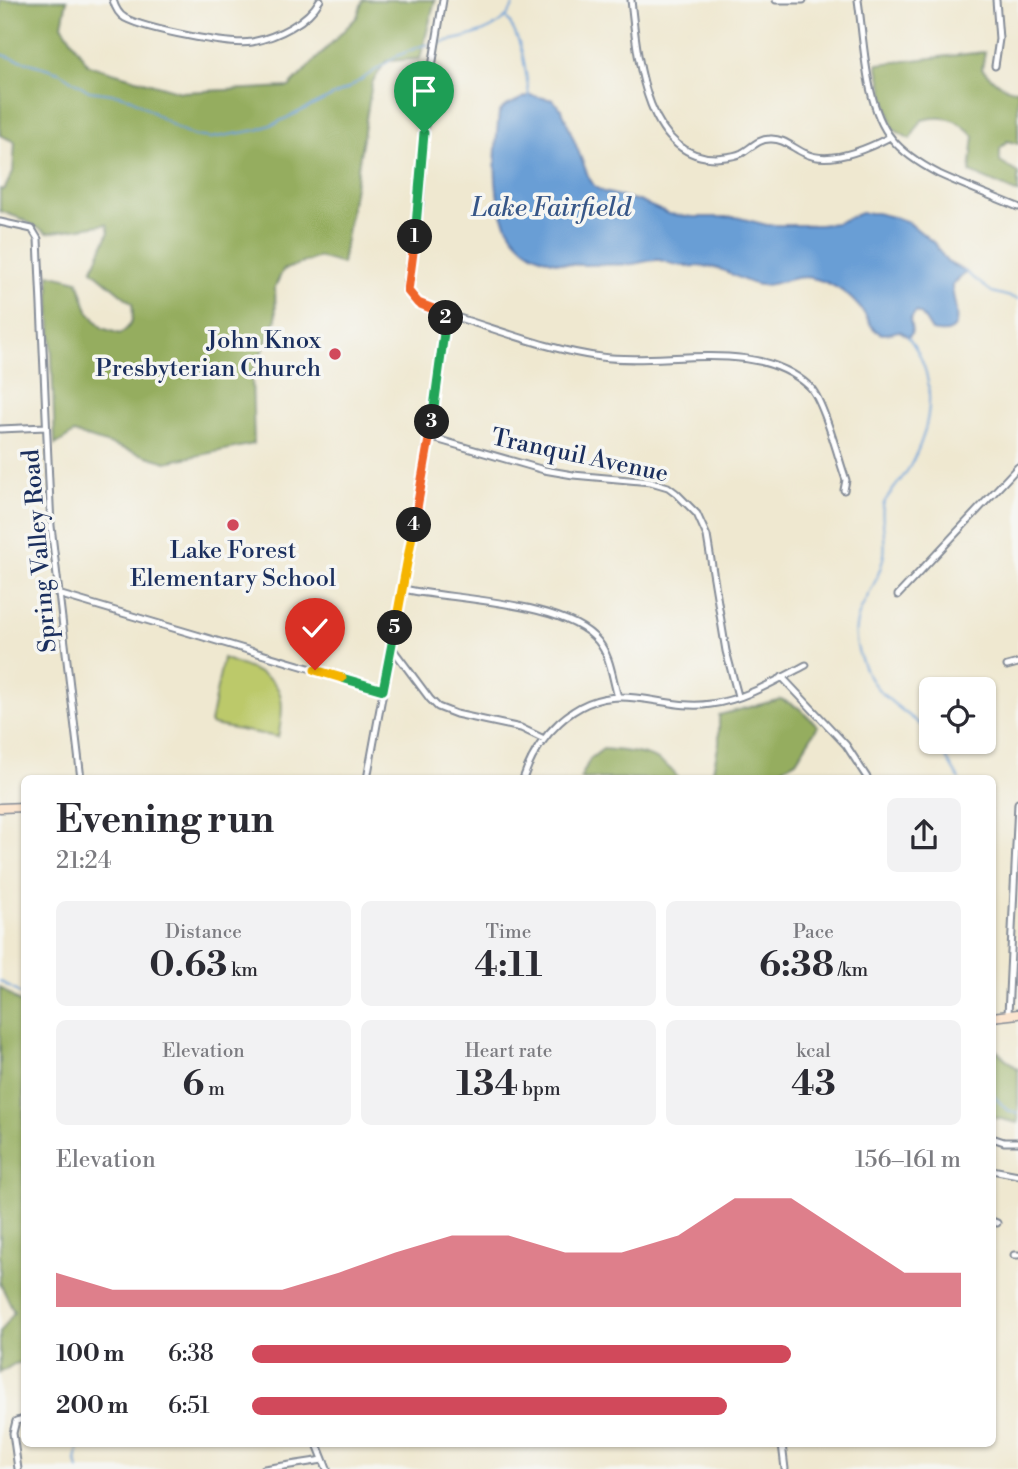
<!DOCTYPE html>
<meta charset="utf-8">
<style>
body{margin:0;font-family:"Libre Bodoni",serif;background:#f2f2f3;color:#2b2b33;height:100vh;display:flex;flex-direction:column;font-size:26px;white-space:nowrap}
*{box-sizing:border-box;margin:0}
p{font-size:23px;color:#7c7c81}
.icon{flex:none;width:38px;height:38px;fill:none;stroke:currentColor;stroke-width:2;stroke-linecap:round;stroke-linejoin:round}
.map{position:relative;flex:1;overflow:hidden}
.details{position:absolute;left:21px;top:775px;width:975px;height:672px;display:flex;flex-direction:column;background:#fff;border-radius:10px;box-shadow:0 2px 5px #0004}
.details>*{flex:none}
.controls{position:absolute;left:919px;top:677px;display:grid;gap:14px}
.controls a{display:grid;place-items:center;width:77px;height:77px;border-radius:10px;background:#fff;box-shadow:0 2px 5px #0004;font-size:35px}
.pin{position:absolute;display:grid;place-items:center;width:60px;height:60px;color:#fff;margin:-72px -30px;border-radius:50% 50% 50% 0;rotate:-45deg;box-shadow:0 0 7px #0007}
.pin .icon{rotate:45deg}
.km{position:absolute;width:35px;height:35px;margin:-18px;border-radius:50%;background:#222;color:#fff;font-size:19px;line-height:35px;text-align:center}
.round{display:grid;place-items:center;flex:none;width:74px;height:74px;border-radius:10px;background:#f2f2f3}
.head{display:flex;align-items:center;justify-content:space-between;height:119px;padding:0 35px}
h1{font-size:38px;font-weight:700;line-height:52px}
.stats{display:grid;grid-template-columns:repeat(3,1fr);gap:10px;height:119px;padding:7px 35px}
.stats div{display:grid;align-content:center;border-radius:10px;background:#f2f2f3;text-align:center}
.stats b{font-size:35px;font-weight:700}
.stats small{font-size:19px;font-weight:400}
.stats p{font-size:19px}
.chart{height:196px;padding:14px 35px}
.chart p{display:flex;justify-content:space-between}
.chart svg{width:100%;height:126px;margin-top:7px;fill:#d1495b;opacity:.7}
ul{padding:0 35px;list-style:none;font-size:23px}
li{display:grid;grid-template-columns:112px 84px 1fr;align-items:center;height:52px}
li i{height:18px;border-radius:9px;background:#d1495b}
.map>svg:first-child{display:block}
.green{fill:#bcc96b;stroke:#6c7c64;stroke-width:2}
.forest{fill:#95ad5f;stroke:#586e5e;stroke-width:2}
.water{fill:#699ed5;stroke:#42669a;stroke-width:2}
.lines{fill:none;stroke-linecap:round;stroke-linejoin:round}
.stream{stroke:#699ed5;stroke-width:2}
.street-casing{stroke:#858c97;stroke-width:9}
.secondary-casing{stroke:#858c97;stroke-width:11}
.street{stroke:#fff;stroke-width:5}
.secondary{stroke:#fbe5cf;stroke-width:8}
.split-1-casing{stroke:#fff;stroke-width:14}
.split-2-casing{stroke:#fff;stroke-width:14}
.split-3-casing{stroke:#fff;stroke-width:14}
.split-4-casing{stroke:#fff;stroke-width:14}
.split-5-casing{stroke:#fff;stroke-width:14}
.split-6-casing{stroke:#fff;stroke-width:14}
.split-7-casing{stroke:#fff;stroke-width:14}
.split-1{stroke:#22a559;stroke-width:9}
.split-2{stroke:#f0652b;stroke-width:9}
.split-3{stroke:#22a559;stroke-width:9}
.split-4{stroke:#f0652b;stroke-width:9}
.split-5{stroke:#f5b400;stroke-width:9}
.split-6{stroke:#22a559;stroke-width:9}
.split-7{stroke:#f5b400;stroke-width:9}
.poi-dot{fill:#d1495b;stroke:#f6f6f2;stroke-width:2.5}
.labels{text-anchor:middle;stroke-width:7;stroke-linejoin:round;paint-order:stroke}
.poi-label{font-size:24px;fill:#1b2f5e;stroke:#f6f6f2;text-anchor:end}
.street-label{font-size:24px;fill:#1b2f5e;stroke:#f6f6f2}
.water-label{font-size:26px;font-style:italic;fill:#365688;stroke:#f6f6f2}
</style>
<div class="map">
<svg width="1018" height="1469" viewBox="0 0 1018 1469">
<rect width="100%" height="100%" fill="#f6f6f2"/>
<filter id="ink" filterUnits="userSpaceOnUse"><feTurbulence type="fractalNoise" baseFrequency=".0143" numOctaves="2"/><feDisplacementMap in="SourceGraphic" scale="14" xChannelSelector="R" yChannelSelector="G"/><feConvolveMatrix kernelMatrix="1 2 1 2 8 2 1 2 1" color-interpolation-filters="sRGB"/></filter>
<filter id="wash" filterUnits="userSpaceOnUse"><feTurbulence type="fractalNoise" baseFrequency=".00686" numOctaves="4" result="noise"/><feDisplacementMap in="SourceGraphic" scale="28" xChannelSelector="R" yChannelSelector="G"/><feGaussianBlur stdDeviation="1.57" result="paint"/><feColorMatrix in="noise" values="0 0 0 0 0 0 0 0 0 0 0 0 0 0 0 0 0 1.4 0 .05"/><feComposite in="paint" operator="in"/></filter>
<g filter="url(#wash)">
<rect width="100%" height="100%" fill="#efe8d0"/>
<path class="green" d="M223,658C271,678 291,677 278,737L213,725L210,723Z"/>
<path class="forest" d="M0,0H67L62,25L88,65L181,92L289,87L357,17L363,0H435L420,59L386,61L372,83L342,264L319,257L283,270L275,287L276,320L252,374L254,444L166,462L74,433L55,445L49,274L78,281L88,311L102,328L120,334C133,326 134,317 132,303L92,270L109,232L107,224L47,233L22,219L0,211V189L4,190L13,172L15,142L0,135Z
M985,52L982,69C992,79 1003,90 1018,90V144L1007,141L1000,149V162L1018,173V193L970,172L974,136C958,119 945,114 922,120L910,139L893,129L877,64Z
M781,699L799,708L818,726L796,761L774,773L777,779H711L719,743V715Z
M603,749C633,752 661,752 679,779H580L590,759Z
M0,987L24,1006V1362L14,1364L0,1373V1333L14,1312L0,1283Z
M992,1047L1018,1069V1123L992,1117Z"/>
<path class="water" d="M529,95L553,100L562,110L589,178L595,187L604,192L639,201L669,214L693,217H736L767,225H820L836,223L861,213H876L897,218L908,222L934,243L947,262L966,272L952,286C952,303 971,340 932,331L922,315L916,312L910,319L912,333L908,337L900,331C894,331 886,336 880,333C872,330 868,320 864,313C851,295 834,283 812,278C794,274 778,286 760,285C746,284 731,272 716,268C705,265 695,267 685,266C676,266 667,262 659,260C649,259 642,263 633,264C617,265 601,264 585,265C488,265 491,185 499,113L504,107Z"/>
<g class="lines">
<path class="stream" d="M506,17C523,41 525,66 529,95
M438,43C461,39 511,30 514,0
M0,54L59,72L89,91L120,95L132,99L177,128L195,136L211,138L257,130L276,123L347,89L397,56L421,46L432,44
M964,271L992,292L1018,299
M908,337C939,377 933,425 909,468C902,480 891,490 884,503C879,513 887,539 884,555C874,604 838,614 866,671C878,698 911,714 931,734
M937,742L959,779
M0,981L24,996
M992,1094L1007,1110L1018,1113
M79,1469L76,1462L79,1444"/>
</g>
</g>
<g filter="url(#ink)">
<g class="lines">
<defs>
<path id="street" d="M113,0C115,7 118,14 125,18C146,29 229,46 252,42C277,37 308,22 320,0
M631,0C637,52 644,158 716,158C725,157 734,157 742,153C751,148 758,139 770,139C783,138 793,148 804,153C829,166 867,149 890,137
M776,0H803
M858,0C864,41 865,107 892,139C904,154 922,165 939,174C965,186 992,196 1018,207
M995,66L999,39L996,0
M0,222L32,229L38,239L51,526L81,779
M446,314C497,329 548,350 601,357C665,366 756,337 809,386C823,398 838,458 846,480L844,490
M0,429L46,427
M429,437L544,470L573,475L651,482L668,487L676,493L697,514L707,536L726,651L738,696
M403,589C453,600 566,601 598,641C611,657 612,678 618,697
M58,594L383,690
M898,595L1018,467
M392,648L430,699L438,707L456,714L521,728L544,739
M1007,666L1018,663
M782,677L846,745L868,779
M367,779L421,485L446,323V314C429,309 412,305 407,287L420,204L427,97L443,0
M523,779C537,738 573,697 620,697C651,697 680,709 711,704C744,700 777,680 806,665
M1008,1015L1018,803
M992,1138L1004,1142H1018
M992,1170L1018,1175
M992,1221L997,1223
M1014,1255H1018
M317,1444L327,1469
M782,1444L785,1469
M18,1469L13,1433L16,1421L24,1419
M264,1469L323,1460"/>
<path id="secondary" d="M0,808L24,807
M992,1017L1018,1014"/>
</defs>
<use href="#street" class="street-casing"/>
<use href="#secondary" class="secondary-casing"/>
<use href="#street" class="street"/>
<use href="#secondary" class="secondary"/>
</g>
</g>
<g class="lines" filter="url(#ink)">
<defs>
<path id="split-1" d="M415,237L424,133"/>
<path id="split-2" d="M415,237L408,291L418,303L446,314V318"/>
<path id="split-3" d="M432,422L446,318"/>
<path id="split-4" d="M414,525L432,422"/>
<path id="split-5" d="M395,628L414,525"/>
<path id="split-6" d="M342,678L383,690L395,628"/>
<path id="split-7" d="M315,670L342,678"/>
</defs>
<use href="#split-1" class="split-1-casing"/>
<use href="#split-2" class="split-2-casing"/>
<use href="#split-3" class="split-3-casing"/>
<use href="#split-4" class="split-4-casing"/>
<use href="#split-5" class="split-5-casing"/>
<use href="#split-6" class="split-6-casing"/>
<use href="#split-7" class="split-7-casing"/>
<use href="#split-1" class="split-1"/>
<use href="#split-2" class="split-2"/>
<use href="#split-3" class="split-3"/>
<use href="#split-4" class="split-4"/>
<use href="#split-5" class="split-5"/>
<use href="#split-6" class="split-6"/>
<use href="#split-7" class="split-7"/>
</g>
<g class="poi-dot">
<circle cx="335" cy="354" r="7"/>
<circle cx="233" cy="525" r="7"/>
</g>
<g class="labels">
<g class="poi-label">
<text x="321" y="348">John Knox<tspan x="321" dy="28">Presbyterian Church</tspan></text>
<text x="233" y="558" text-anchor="middle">Lake Forest<tspan x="233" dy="28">Elementary School</tspan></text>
</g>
<g class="street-label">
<text transform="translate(580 455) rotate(12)" y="8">Tranquil Avenue</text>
<text transform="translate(39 551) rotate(-95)" y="8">Spring Valley Road</text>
</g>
<g class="water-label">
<text x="551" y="216">Lake Fairfield</text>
</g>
</g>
</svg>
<div class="controls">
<a><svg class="icon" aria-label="locate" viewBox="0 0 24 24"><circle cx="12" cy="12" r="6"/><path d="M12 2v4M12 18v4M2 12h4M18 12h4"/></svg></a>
</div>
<div class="pin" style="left:424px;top:133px;background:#1e9e55"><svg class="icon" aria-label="arrive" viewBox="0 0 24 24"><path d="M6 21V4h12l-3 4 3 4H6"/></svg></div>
<div class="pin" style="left:315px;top:670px;background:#d93025"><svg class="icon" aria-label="check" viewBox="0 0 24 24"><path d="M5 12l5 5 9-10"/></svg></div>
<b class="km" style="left:415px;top:237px">1</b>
<b class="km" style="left:446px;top:318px">2</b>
<b class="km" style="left:432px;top:422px">3</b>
<b class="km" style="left:414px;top:525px">4</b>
<b class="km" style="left:395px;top:628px">5</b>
<section class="details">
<div class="head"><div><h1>Evening run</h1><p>21:24</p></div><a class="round"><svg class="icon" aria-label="share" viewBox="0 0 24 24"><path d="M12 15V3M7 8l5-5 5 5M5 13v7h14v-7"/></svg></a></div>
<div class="stats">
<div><p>Distance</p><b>0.63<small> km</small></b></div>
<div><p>Time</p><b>4:11</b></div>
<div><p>Pace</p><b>6:38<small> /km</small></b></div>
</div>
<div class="stats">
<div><p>Elevation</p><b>6<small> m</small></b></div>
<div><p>Heart rate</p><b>134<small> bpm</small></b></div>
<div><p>kcal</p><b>43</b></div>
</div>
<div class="chart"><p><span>Elevation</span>156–161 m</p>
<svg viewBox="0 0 160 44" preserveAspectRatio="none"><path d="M0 44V32L10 38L20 38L30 38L40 38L50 32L60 25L70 19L80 19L90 25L100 25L110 19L120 6L130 6L140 19L150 32L160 32V44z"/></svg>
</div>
<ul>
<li><b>100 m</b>6:38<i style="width:76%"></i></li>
<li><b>200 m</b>6:51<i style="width:67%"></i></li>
</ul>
</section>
</div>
